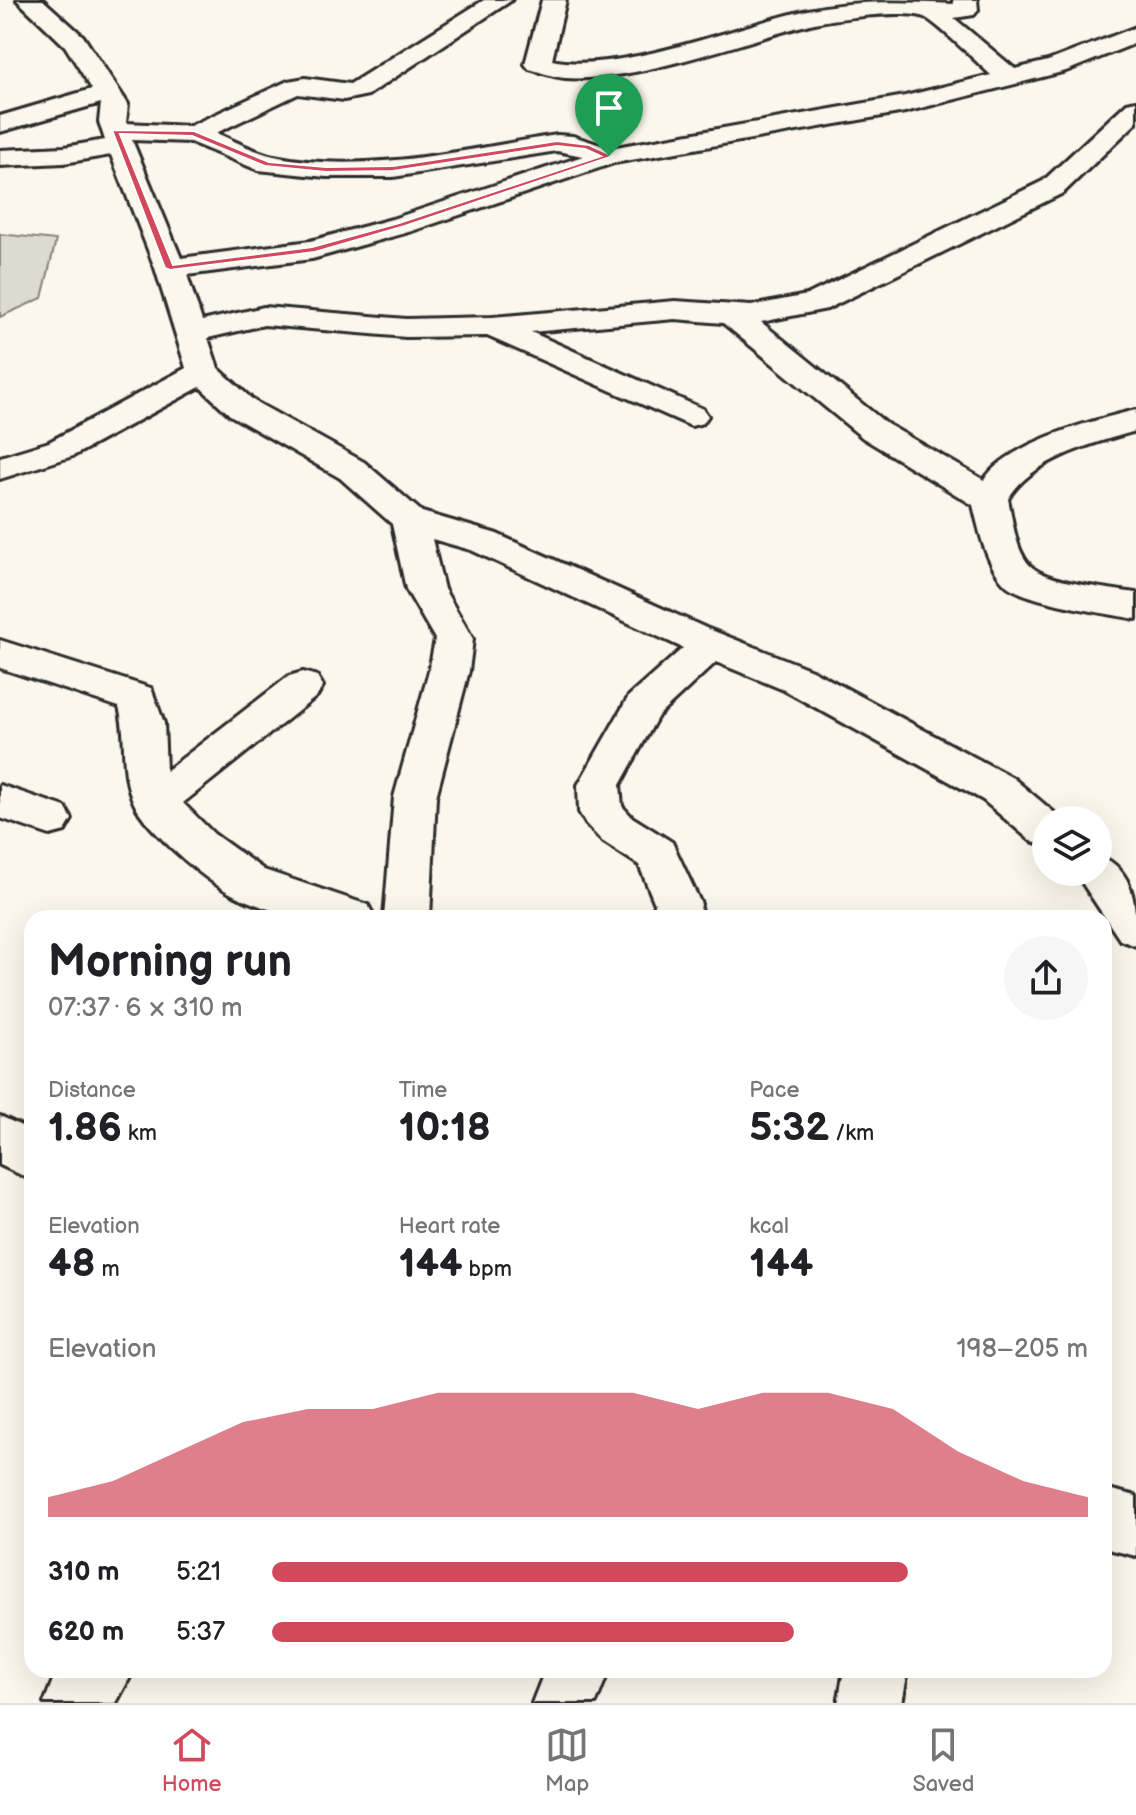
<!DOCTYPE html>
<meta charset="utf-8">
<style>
body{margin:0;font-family:"Balsamiq Sans",sans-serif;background:#f6f6f6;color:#202124;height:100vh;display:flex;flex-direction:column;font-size:30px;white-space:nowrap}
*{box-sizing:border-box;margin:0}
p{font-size:26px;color:#757577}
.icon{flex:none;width:44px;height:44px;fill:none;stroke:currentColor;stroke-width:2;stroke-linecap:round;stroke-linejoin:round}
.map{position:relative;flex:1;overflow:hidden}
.drawer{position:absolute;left:24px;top:910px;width:1088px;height:768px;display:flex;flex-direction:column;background:#fff;border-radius:24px;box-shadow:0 8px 32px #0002}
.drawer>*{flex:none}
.tools{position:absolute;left:1032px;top:806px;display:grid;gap:16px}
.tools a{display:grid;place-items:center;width:80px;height:80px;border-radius:50%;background:#fff;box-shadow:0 8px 32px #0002;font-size:40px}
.pin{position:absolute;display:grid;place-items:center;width:68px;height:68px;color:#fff;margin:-82px -34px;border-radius:50% 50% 50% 0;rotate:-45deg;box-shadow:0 0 8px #0007}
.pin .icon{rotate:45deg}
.round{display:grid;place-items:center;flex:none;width:84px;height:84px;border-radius:42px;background:#f6f6f6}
.overview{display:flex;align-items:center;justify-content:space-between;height:136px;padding:0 24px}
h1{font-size:44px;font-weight:700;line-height:60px}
.metrics{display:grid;grid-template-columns:repeat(3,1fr);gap:12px;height:136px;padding:8px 24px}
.metrics div{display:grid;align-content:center}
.metrics b{font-size:40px;font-weight:700}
.metrics small{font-size:22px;font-weight:400}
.metrics p{font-size:22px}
.chart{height:224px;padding:16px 24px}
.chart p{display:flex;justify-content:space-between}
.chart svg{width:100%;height:144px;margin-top:8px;fill:#d1495b;opacity:.7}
ul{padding:0 24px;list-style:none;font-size:26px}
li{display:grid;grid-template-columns:128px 96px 1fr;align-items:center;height:60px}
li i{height:20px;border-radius:10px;background:#d1495b}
.dock{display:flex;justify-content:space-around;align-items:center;height:112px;border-top:2px solid #e0e0e0;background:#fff;font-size:22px;color:#757577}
.dock a{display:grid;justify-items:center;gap:4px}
.dock .active{color:#d1495b}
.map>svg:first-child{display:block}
.green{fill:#dddad0;stroke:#84827e;stroke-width:2}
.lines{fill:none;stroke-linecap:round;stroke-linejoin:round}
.minor-casing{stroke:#2b2b2b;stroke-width:6}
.minor{fill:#fbf7ec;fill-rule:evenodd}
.route{fill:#d1495b;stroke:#fff;stroke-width:2;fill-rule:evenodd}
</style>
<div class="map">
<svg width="1136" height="1703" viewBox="0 0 1136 1703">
<rect width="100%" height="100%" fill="#fbf7ec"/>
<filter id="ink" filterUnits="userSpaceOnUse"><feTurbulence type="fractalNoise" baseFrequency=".0125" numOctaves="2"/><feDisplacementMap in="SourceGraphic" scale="16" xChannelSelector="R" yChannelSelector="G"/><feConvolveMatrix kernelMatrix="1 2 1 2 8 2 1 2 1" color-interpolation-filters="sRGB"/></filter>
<g filter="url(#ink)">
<path class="green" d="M0,234L56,240L42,298L0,317Z"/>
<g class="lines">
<defs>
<path id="minor" d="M17,0H43L83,36L128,104L126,123L190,126L288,81L305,78L350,84L484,0H512L368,95L344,100L298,94L216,133C235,141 255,152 274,156C364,175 468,149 557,135L573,136L610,148L905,96L991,75C979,64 935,21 924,17C904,9 832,19 810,24C742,42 633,83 565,78C553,77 541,72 529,69L525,64L542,0H566L552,60C618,75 739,25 808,10C856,0 904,2 954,4L953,0H977L978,10L974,15L954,18L1015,69L1048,61L1136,27V43L1066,71L905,112L614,163L412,231L312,259L187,275L202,321L264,307L406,319L492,317L675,301L751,306L807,295L1043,181L1127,103L1136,101V123L1063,193L827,309L761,322L887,424L984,480C1007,443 1094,420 1136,410V431C1094,443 1031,459 1008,499C1013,520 1015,554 1033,568C1052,583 1111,589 1136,593V619C1109,614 1022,601 1005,584C985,562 980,533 973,505L863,438L723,323L675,319L531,332L703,409L708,416L703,423L691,426L487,336L406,337L264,325L208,338L218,368L254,401L364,462L422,512L497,534L706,628L812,670L1013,778L1063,820H1046V846L1031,841L983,800L784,690L716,662L658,716L620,785L622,806L632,817L672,842L701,904L699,918H653L655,904L639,865L602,841L586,824L579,812L578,785L629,696L683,648L471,550L432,539L444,589L473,639L469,671L436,797L430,918H384L394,797L429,671L435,639L406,589L392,524L340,478L230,415L200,387L73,456L0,479V457L49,442L186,368L155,268L111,155L64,163L0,166V150L64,147L105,140L99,122L101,103L0,132V116L92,89L65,46ZM132,140L190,142L258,170L326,177H393L557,151L583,156L392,219L310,241L181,258Z
M0,640L151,688L164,723L166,771L289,676L303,672L317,676L323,686L317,696L183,803L214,834L264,870L368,905L375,918C351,918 325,921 301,918C285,916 247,902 232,894C205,880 146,830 134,803C119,770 128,740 119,707L0,668Z
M0,785L65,807L72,819L65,831L50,835L0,818Z
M1098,855C1136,870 1136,906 1136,946L1120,940L1075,872H1098Z
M0,1116L32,1131V1180L0,1165Z
M1104,1488L1136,1496V1556L1104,1548Z
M61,1670H134L116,1703H44L53,1680Z
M545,1670H609L596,1703H532Z
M844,1670H908L902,1703H838Z"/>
</defs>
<use href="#minor" class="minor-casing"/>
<use href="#minor" class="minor"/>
</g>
</g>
<path class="route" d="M112,130L194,131L269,162L326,167L393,166L557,141L589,145L613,156L405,226L315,252L170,270L165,268ZM120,134L192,136L265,166L326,172L393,171L557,146L585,149L601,156L399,223L312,247L173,265Z"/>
</svg>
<div class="tools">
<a><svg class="icon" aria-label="layers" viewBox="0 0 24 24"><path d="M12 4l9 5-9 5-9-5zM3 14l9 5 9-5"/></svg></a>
</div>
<div class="pin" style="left:609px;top:156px;background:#1e9e55"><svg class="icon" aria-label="arrive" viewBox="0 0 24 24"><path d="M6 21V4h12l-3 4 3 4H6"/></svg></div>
<section class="drawer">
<div class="overview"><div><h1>Morning run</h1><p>07:37 · 6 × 310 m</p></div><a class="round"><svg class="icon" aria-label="share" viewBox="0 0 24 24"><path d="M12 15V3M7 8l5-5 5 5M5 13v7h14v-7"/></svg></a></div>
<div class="metrics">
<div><p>Distance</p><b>1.86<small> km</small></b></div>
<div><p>Time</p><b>10:18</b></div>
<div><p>Pace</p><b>5:32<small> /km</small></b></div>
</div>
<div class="metrics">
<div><p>Elevation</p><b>48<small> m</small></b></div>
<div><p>Heart rate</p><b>144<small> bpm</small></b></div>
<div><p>kcal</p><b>144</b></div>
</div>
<div class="chart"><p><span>Elevation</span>198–205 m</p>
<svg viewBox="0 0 160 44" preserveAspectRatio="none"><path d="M0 44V38L10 33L20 24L30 15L40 11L50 11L60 6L70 6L80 6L90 6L100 11L110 6L120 6L130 11L140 24L150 33L160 38V44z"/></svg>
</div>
<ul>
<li><b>310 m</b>5:21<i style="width:78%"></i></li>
<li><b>620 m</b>5:37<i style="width:64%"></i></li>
</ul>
</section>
</div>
<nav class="dock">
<a class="active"><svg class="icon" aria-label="home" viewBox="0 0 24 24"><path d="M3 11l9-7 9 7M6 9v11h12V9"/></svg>Home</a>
<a><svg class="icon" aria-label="map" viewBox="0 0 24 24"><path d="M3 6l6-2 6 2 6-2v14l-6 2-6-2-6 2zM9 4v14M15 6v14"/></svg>Map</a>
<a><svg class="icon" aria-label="saved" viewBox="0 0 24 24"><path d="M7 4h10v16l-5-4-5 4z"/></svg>Saved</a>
</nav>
